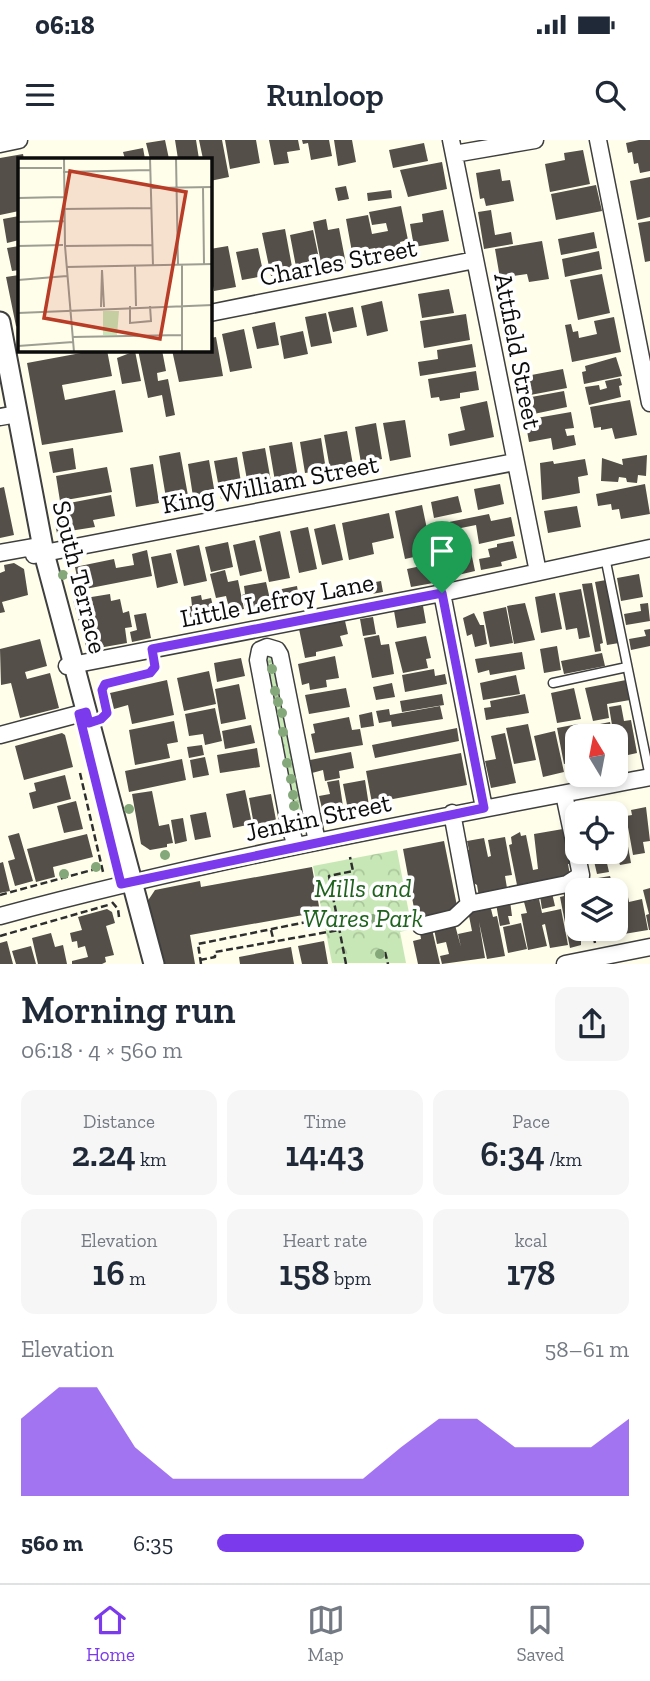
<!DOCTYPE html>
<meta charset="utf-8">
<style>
body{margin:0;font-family:"Zilla Slab",serif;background:#f6f6f7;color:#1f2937;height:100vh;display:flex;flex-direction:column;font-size:26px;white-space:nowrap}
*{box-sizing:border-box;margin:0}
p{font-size:23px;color:#747a83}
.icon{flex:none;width:38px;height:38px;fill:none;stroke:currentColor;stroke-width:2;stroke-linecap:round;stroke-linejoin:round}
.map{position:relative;height:824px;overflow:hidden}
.sheet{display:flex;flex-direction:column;background:#fff;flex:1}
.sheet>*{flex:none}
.needle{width:46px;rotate:350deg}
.tools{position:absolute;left:565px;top:584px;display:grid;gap:14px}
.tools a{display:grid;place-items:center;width:63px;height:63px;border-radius:14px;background:#fff;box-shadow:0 4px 10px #0003;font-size:35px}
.pin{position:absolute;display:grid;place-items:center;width:60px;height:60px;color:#fff;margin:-72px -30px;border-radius:50% 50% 50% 0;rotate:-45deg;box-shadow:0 0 7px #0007}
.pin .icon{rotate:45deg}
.round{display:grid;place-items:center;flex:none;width:74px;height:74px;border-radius:14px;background:#f6f6f7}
.headline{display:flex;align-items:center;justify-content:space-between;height:119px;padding:0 21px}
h1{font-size:38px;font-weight:600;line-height:52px}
.figures{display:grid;grid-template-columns:repeat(3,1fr);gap:10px;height:119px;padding:7px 21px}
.figures div{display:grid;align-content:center;border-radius:14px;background:#f6f6f7;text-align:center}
.figures b{font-size:35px;font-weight:600}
.figures small{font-size:19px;font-weight:400}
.figures p{font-size:19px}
.chart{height:196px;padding:14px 21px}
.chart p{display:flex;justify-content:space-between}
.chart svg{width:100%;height:126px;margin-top:7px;fill:#7c3aed;opacity:.7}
ul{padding:0 21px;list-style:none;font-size:23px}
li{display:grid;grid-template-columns:112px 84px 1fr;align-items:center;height:52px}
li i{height:18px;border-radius:9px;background:#7c3aed}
.status{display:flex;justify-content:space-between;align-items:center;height:49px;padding:0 35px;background:#fff;direction:ltr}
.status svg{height:19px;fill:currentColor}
header{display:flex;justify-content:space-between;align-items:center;height:91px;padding:0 21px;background:#fff;font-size:32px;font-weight:600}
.dock{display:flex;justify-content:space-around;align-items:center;height:98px;border-top:2px solid #e0e1e3;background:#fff;font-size:19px;color:#747a83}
.dock a{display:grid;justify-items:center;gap:4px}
.dock .on{color:#7c3aed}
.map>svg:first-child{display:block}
.grass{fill:url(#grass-dots)}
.park{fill:url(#park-crowns)}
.building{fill:#544f49}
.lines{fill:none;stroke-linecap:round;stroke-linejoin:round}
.service-casing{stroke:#3f3f3f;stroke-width:11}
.minor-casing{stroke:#3f3f3f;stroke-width:19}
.tertiary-casing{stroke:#3f3f3f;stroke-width:23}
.path{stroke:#2e2e2e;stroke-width:2.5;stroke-dasharray:7 3.5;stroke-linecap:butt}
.service{stroke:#fff;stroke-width:8}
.minor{stroke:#fff;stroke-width:16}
.tertiary{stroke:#fff;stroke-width:19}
.tree{fill:#84a87a}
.route-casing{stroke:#fff;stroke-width:14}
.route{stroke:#7c3aed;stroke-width:9}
.labels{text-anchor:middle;stroke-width:7;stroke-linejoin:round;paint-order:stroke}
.street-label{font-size:26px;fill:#0c0c0c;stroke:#fff}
.park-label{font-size:26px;font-style:italic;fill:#1f621e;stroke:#fff}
.inset-road{fill:none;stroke:#9e9d92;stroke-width:2}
.view{fill:#b93c27;fill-opacity:0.15;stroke:#b93c27;stroke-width:3.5}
.inset-edge{fill:none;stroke:#0c0c0c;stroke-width:3.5}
</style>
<div class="status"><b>06:18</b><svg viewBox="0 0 49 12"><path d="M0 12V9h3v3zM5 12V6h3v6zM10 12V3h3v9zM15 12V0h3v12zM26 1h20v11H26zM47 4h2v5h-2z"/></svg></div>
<header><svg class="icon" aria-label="menu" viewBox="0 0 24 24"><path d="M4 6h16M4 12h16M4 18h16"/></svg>Runloop<svg class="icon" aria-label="search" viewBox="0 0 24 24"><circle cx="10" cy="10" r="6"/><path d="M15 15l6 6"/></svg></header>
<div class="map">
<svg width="650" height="824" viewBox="0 0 650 824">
<defs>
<pattern id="grass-dots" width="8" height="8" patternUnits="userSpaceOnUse" patternTransform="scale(1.75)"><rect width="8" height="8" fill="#c7e8b6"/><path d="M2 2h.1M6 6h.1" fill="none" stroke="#aac69b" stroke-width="1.8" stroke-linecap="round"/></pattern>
<pattern id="park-crowns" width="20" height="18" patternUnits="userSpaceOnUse" patternTransform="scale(1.75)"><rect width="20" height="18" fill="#c7e8b6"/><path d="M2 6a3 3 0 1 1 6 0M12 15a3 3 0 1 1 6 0" fill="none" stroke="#aac69b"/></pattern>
</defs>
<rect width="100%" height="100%" fill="#fffeeb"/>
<path class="grass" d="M272,512L305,681L301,685H296L263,514Z"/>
<path class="park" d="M397,710L412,789L400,792L406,823H332L313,726Z"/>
<path class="building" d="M165,0L169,19H150L146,3Z
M175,0H196L199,19H178Z
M199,0H222L229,37L210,41V19H203Z
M225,0H256L260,23L230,29Z
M269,0H298L300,10L287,12L289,23L274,25Z
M302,0H329L332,16L311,20L308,3L303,4Z
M334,0H352L356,22L338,26Z
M639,0H650V31L640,33L638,23L634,24L632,12L628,13L626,3Z
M424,3L428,21L393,28L389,10Z
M143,8L145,19H125L123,12Z
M583,10L590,44L550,52L545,24L565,20L564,13Z
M23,14L24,19H19V71L0,75V18Z
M442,22L447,49L408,57L400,30Z
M500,29L502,41L510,40L514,61L486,66L484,58L480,59L476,33Z
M650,37V77L637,80L630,41Z
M596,45L602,71L556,80L551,54Z
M346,46L349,59L338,61L335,48Z
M391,50L392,58L368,61L367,53Z
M401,66L408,100L400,102L403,118L378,123L375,108L352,112L346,79L368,75L372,94L388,91L386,83L372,85L369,72Z
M443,70L449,101L414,107L410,84L423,82L422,74Z
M491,70L495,95L511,92L513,104L484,109L478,72Z
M19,76V100L7,103L3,79Z
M326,79L328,90L339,88L346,124L322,128L313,82Z
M650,81V121L645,122L638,83Z
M285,89L293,132L271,136L262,93Z
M313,90L321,128L297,132L290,95Z
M594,92L597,108L561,115L558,99Z
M542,101L549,139L529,142L527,134L500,138L495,109Z
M19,106V130L12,131L7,108Z
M228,106L236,147L214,151L210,131V109Z
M258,108L264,136L242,140L236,112Z
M599,111L602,129L565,137L562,119Z
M602,134L610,173L578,180L570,140Z
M19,135V188L16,186L6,137Z
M449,149L454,173L422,178L418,154Z
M382,161L388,191L367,196L361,166Z
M353,167L357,187L333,192L328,172Z
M326,173L332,203L311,207L305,177Z
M466,174L470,200L424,208L420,181Z
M614,177L621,212L572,222L565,185L571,184L573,192L578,191L579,198L597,194L594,181Z
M275,182L279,205L257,209L252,187Z
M244,189L252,228L230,232L222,194Z
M303,191L308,214L284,219L280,196Z
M216,197L223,236L179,242L172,210H210V198Z
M472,204L476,227L420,236L418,222L438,219L437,210Z
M97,210H107L112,236L62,245L65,260L115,250L123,292L42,305L27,223Z
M138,210H162L166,231L157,233L158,241L168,239L175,275L166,277L162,255L148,258Z
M135,211L141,241L122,244L117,218Z
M616,217L622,236L584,244L582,232L586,231L585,226Z
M563,229L567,248L525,256L521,237Z
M476,231L479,250L460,253V258L440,261L439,257L431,258L428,239Z
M620,238L622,245L619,246L621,257L589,265L585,247L599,245L600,250L607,248L605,241Z
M564,251L567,267L529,275L526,258Z
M630,260L637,295L615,299L612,288L601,290V287L594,288L590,267Z
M487,261L494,297L450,306L448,294L465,290L460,267Z
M571,272L574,288L565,289L567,296L574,295L576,305L553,310L551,298L529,302L525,280Z
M405,280L411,317L390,321L383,283Z
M376,283L382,319L361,323L355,287Z
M347,291L353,325L330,329L324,295Z
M321,298L326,330L305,333L300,302Z
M292,302L299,343L276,347L269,306Z
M73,308L76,329L53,333L49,312Z
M265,308L272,347L249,351L242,312Z
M180,312L189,361L167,364L159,316Z
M647,315L646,336L638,335L637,343L627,342L626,338L619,337L618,342L601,341L602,318L623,325L622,319Z
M237,317L243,355L221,359L214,321Z
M585,319L588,335L578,337L580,353L542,360L540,323L553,321L554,324Z
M209,320L216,360L194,363L188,324Z
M153,324L159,363L136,367L130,328Z
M107,327L112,352L60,361L56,336Z
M500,344L504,364L478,370L474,349Z
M645,344L650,374L621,379L619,369L612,370L611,364L598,366L596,354Z
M4,347L14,395L0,398V348Z
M111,355L115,376L93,380L95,387L57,393L54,380L61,379L59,365Z
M458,356L462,372L434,378L431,362Z
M422,365L432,413L405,419L395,371Z
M577,366L581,387L548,393L544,371Z
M389,373L394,398L372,403L374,414L349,420L342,383Z
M489,374L491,381L511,377L515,396L479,404L476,385L451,390L449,382Z
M335,384L343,420L322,425L314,389Z
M308,387L317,429L299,433L290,391Z
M280,391L290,438L269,442L259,396Z
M255,400L262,431L240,436L233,405Z
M513,401L517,418L501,422L502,426L481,430L479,419L490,417L488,409L497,407V404Z
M228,402L233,427L211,432L205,407Z
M199,405L207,441L184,446L176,410Z
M470,407L475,431L441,439L439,430L443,429L440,414Z
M147,410L152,436L75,451L73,438L77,437L75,427L114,419L116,428L134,425L132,414Z
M171,413L178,443L157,448L151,417Z
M14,423L24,429L28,455L2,462L5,472L0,473V433L5,431L4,425Z
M435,423L439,442L411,447L407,429Z
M225,430L228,442L238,440L244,469L230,472L226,456L216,458L210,434Z
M639,434L643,457L621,461L617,438Z
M606,440L619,503L607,505L595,442Z
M381,441L383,452L366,455L365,444Z
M266,442L272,468L257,472L256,467L246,470L242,455L245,454L244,446Z
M592,443L603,503L600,504L601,511L595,512L582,444Z
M297,446L300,464L276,470L272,451Z
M581,449L590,497L579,499L577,488L566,490L559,453Z
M555,453L562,489L541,493L535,457Z
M110,454L111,461L120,459L123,473L129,471L132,487L125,488L127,503L87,510L73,460Z
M201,455L202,460L211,458L216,479L192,484L188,467L192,466L191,457Z
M525,463L535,500L514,504L507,466Z
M648,463L650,481L626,485L624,474L641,471L640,464Z
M423,466L426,483L397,488L394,471Z
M506,467L513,503L490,507L483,472Z
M146,473L151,498L132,502L130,492L137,490L134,475Z
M474,473L480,485H484L487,504L475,507L472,494L467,496L463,478Z
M373,477L376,494L363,496L360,479Z
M345,481L348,494L340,496L343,506L316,512V516L305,518L299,489Z
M650,489V506L631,510L629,499L646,496L644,490Z
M379,495L381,505L389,504L394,534L372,538L364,498Z
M426,496L431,518L426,519L428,528L403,533L395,502Z
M40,499L47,526L25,532L27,539L50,533L59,568L20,578L11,543L1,545L0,509Z
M557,506L561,530L544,533L540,509Z
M522,512L525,529L490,535L489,530L478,533L475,519Z
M602,513L605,526L564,534L561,521Z
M335,516L339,538L326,540L327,547L310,550L309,543L302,545L298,524Z
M241,518L245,536L217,542L214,523Z
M434,529L435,536L445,534L447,544L405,552L402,535Z
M209,531L216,564L184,571L177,538Z
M516,535L520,554L483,560L480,543Z
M167,540L174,575L132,584L128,565L114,569L110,553Z
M626,540L630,560L607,564L609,578L593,581L585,548Z
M392,543L395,557L376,560L373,547Z
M239,544L246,579L221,584L215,549Z
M346,548L350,567L309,574L305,555Z
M574,548L581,579L557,583L551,553Z
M442,554L444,565L402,572L400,561Z
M525,554L529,573L486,580L484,568L491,567L490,561Z
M621,565L624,581L631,580L637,613L628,615L627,610L617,612L616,597H614L609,567Z
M440,566L443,579L392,587L391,581L379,583L376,571L389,569L390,575Z
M215,568L222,601L205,605L203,594L189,596L185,574Z
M372,572L374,586L361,588L359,575Z
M349,577L352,590L360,589L363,605L315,613L311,594L315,593L313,584Z
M174,581L178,602L167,604L170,618L135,625L129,590Z
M610,582L613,597H592L590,586Z
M528,584L536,620L514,624L506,588Z
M578,584L580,597H578V621L564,624L557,588Z
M251,585L255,603L225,609L222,591Z
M457,588L459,601L375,618L372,605Z
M555,591L564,632L543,637L534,596Z
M62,593L65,595L73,627L24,640L15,606Z
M505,593L516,643L491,648L485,621L496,619L491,596Z
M202,605L204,615L189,618L187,607Z
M257,608L260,627L220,633L217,615Z
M351,612L354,628L339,631L340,638L325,641L323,630L312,633L310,620Z
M461,613L467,645L372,663L366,631Z
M205,617L209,635L193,638L190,620Z
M182,619L186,640L129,652L125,631Z
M65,635L71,659L33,669L29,653L36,651L34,643Z
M339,640L344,673L324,677L319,656L330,654L327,642Z
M365,640L369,666L348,670L343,644Z
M245,650L252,684L233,688L226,654Z
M152,651L159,686L169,684L173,703L167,704V707L150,710L141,704L132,654Z
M271,654L276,680L254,685L249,658Z
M76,661L83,689L64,693L57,666Z
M646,667L650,701L643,702L645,713L633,715L626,676L632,675L631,670Z
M621,668L631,723L620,725L616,713V674L600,672Z
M206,672L211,697L195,700L190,675Z
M183,678L187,701L175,704L171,680Z
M563,689L570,724H568L570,735L517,745L509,705L512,704L511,697L520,692L521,696L526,695L533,730L538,729L534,694Z
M19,693L33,741L15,746L8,721L15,719L8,696Z
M87,694L93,717L53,727L55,737L36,742L27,709Z
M505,697L512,735L505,736L507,748L494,750L495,754L479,757L477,745L470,741L464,711L469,710L467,701L484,698L488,717L491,716L488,700Z
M444,701L458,771L416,779L403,709Z
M606,719L609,732L597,734L594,721Z
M3,722L10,751L0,753V723Z
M312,727L320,772L190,795L195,824H163L147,762L155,750L200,741L201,747Z
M610,736L613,746L588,751L586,740Z
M580,746L581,751H578V789H589L591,799L581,801V805L570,808L560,757L564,756L563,750Z
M626,747L629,762L642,759L648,790L624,794L616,749Z
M650,748V790H649L646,775L649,774L643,750Z
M552,753L555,766L542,769L540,756Z
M539,759L542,773L561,769L568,805L550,808L545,784L542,785L547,806L528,810L521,774L527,773L524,762Z
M510,761L512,776H508L510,784L500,786L496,764Z
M490,765L493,777L497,776L505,816L487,819L479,782L485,818L442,824L440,816L449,814L446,802L437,804L434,789L455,785L461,807L458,794L472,791L468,771Z
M107,769L112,772L115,783L106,786L114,815L105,817L106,822L102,824H72V821L88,817L85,806L78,808L77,801L72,802L70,793L82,790L78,777Z
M521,783L527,809L508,813L503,787Z
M432,789L440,824H418L413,801L421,799L420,792Z
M595,789H618L619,795L597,800Z
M51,793L55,807L63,805L67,824H38L32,798Z
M7,801L13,824H0V803Z
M324,801L328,824H302L298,806Z
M31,806L36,824H16L12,811Z
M291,807L294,824H240L239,817Z"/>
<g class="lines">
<defs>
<path id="service" d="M605,417L650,637
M553,543L627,527
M89,583L101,579L107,573L102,550L105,543L150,533C157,527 154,518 152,509"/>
<path id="minor" d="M451,0L538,432
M598,0L650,263
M0,4L19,0
M454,14L535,0
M210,173L475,120
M0,277L17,274
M0,413L33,407
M34,415L515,322
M442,453L484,668
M67,526L442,453L650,408
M0,595L86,572
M452,673L469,764L567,744L581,735L564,654
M296,706L289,684L258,520L260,510L267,507L277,510L280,515L317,702
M0,776C214,718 432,679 650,637
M421,786L454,778L469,764
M565,824L650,807"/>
<path id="tertiary" d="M0,182L44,413L154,824"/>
</defs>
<use href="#service" class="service-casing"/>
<use href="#minor" class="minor-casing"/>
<use href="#tertiary" class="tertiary-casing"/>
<path class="path" d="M80,633L103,732
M0,755L103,727
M112,762L118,769L119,777
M592,789L595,803
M271,790L274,802
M0,796L108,765
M385,812L388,824
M200,820L215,817V812L339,790
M201,824L198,804L336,776
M346,824L329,736L353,731L350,717"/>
<use href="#service" class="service"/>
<use href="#minor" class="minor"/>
<use href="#tertiary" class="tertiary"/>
</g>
<g class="tree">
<circle cx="63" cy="435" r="5"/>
<circle cx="272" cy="529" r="5"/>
<circle cx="275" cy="551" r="5"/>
<circle cx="278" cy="562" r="5"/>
<circle cx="282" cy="573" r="5"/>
<circle cx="283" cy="592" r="5"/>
<circle cx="287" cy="623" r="5"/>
<circle cx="291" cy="639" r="5"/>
<circle cx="293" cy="655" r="5"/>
<circle cx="294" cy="666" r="5"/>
<circle cx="129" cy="669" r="5"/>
<circle cx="165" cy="715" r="5"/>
<circle cx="96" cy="727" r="5"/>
<circle cx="64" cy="734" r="5"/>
<circle cx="373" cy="779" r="5"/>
<circle cx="380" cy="814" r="5"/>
</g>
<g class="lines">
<defs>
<path id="route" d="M442,453L484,668L121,744L79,574L86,572L89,583L101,579L107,573L102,550L105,544L150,533L155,527L152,509Z"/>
</defs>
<use href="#route" class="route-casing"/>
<use href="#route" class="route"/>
</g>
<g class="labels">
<g class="street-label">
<text transform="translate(338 122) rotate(-11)" y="9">Charles Street</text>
<text transform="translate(518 211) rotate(79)" y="9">Attfield Street</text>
<text transform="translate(270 344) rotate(-11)" y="9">King William Street</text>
<text transform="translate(80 437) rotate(76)" y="9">South Terrace</text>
<text transform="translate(277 460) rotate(-11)" y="9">Little Lefroy Lane</text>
<text transform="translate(318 677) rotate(-12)" y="9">Jenkin Street</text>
</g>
<g class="park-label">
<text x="363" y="757">Mills and<tspan x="363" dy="30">Wares Park</tspan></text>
</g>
</g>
<g transform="translate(18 18)">
<rect width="194" height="194" fill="#fffeeb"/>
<path d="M85,153H101L99,177H85Z" fill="#c7e8b6"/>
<path class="inset-road" d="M46,0L47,88L56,194M132,0L135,108M158,0L160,107M0,10H44M45,14L132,12M133,30L195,29M185,30L186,106M0,40L46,39M45,51L133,50M0,64L46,63M0,88L45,87M46,88L134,87M164,107V194M117,108L118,148M48,109L195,106M0,122L49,118M112,148V165L133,163L132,148M83,149L84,112L86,149M0,155L195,147M54,179L164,177M0,188L55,184"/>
<path class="view" d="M52,13L168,34L142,181L26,160Z"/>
<rect width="194" height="194" class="inset-edge"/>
</g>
</svg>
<div class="tools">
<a><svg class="needle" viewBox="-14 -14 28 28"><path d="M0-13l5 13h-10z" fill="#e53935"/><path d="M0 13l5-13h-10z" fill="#747a83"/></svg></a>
<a><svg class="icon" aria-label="locate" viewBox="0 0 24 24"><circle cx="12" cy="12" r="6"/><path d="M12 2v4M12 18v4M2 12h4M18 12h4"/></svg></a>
<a><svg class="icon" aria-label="layers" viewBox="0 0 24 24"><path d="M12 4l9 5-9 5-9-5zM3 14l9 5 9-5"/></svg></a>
</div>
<div class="pin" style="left:442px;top:453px;background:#1e9e55"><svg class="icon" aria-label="arrive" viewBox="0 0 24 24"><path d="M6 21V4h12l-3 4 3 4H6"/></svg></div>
</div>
<section class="sheet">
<div class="headline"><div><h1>Morning run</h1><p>06:18 · 4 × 560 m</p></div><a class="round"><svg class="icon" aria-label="share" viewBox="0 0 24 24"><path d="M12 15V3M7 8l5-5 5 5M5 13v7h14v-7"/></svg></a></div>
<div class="figures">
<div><p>Distance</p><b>2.24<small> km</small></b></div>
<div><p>Time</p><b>14:43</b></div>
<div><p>Pace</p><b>6:34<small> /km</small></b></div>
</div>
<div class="figures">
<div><p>Elevation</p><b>16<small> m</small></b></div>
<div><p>Heart rate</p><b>158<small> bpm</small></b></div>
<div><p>kcal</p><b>178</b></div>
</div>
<div class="chart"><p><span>Elevation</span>58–61 m</p>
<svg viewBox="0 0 160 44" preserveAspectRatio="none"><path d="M0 44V17L10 6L20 6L30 27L40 38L50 38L60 38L70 38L80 38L90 38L100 27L110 17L120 17L130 27L140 27L150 27L160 17V44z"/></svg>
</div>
<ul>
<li><b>560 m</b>6:35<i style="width:89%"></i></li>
</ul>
</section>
<nav class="dock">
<a class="on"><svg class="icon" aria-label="home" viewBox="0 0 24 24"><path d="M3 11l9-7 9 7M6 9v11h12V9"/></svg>Home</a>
<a><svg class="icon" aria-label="map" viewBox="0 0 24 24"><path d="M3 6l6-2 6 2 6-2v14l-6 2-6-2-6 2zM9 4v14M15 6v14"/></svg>Map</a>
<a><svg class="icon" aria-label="saved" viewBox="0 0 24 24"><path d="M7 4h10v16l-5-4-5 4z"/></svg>Saved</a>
</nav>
